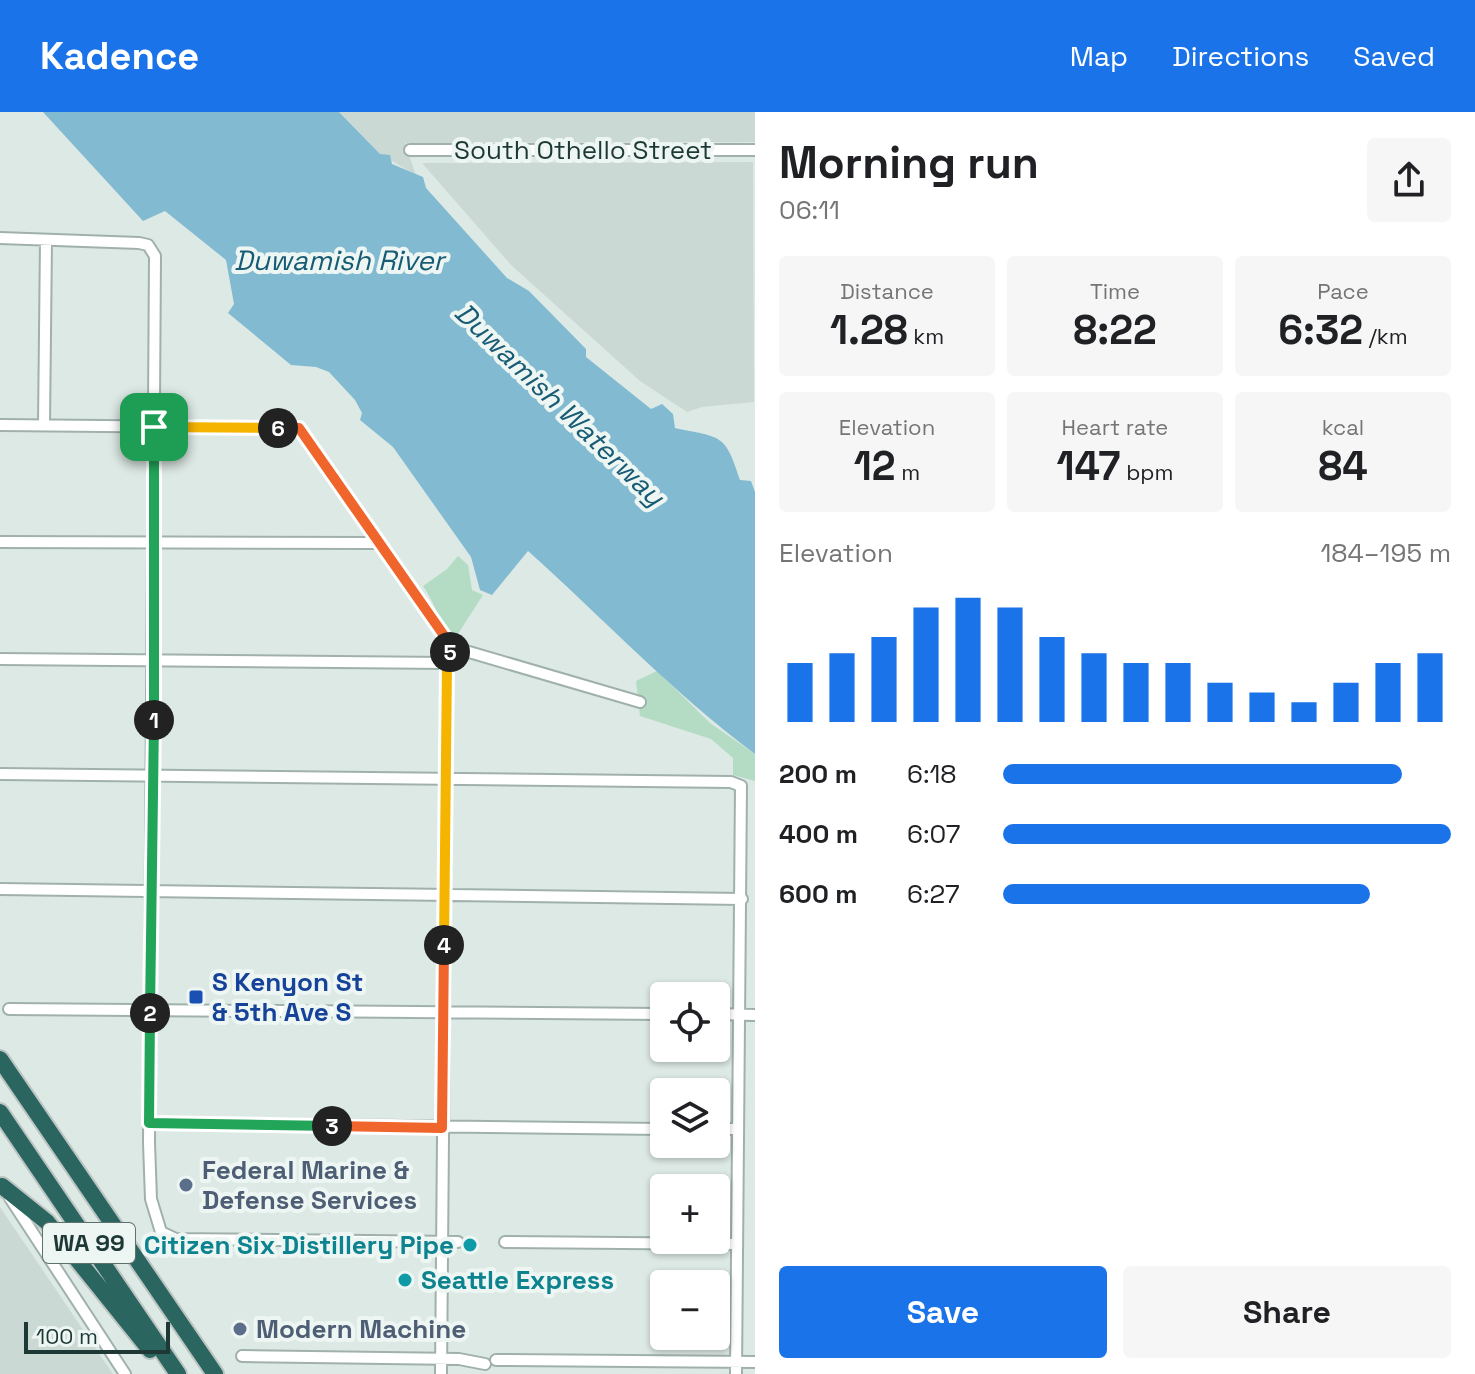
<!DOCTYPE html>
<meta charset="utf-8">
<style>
body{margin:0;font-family:"Space Grotesk",sans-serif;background:#f6f6f6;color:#202124;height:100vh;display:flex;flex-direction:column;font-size:30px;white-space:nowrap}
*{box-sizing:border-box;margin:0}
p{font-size:26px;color:#757577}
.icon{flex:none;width:44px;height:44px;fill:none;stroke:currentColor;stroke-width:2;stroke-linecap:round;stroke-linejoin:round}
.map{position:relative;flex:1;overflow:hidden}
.panel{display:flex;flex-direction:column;background:#fff;width:720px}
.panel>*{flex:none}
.tools{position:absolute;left:650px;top:870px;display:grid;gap:16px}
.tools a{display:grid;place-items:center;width:80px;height:80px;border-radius:8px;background:#fff;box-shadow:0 2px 6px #0004;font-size:40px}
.scale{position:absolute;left:24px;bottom:20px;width:146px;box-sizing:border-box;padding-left:8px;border:4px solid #1e3935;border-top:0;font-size:22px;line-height:28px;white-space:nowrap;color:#1e3935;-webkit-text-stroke:6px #edf6f3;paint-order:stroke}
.pin{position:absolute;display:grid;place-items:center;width:68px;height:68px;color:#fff;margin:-34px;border-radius:16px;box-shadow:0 4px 12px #0006}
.km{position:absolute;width:40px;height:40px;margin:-20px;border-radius:50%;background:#222;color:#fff;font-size:22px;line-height:40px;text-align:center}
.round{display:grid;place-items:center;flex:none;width:84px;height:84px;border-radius:8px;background:#f6f6f6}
.headline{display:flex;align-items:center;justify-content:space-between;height:136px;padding:0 24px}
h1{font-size:44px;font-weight:600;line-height:60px}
.metrics{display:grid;grid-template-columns:repeat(3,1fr);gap:12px;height:136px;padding:8px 24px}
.metrics div{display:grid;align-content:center;border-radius:8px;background:#f6f6f6;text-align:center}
.metrics b{font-size:40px;font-weight:600}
.metrics small{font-size:22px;font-weight:400}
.metrics p{font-size:22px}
.chart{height:224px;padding:16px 24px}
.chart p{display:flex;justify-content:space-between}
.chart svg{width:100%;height:144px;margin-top:8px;stroke:#1a73e8;stroke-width:6}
.primary-button{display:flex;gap:16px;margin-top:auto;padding:16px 24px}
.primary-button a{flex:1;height:92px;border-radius:8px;background:#1a73e8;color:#fff;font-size:32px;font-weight:600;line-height:92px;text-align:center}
.primary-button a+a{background:#f6f6f6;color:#202124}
ul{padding:0 24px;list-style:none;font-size:26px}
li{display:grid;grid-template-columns:128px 96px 1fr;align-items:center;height:60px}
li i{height:20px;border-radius:10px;background:#1a73e8}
header{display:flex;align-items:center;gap:48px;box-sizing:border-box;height:112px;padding:0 40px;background:#1a73e8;color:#fff}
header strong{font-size:38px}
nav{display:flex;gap:44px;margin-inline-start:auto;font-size:28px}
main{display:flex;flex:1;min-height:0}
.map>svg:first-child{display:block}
.built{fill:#cbd9d4}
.green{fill:#b4dcc4}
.water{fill:#82bbd1}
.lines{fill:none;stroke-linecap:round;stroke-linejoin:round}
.minor-casing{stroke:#a0b1ad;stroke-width:14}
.highway-casing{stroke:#bcc4c2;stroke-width:20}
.minor{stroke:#fff;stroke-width:10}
.highway{stroke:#2a6560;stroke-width:16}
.split-1-casing{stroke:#fff;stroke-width:16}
.split-2-casing{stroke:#fff;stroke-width:16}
.split-3-casing{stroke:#fff;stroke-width:16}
.split-4-casing{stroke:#fff;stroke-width:16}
.split-5-casing{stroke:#fff;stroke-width:16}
.split-6-casing{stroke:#fff;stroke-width:16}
.split-7-casing{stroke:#fff;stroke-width:16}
.split-1{stroke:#22a559;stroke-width:10}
.split-2{stroke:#22a559;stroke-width:10}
.split-3{stroke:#22a559;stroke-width:10}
.split-4{stroke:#f0652b;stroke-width:10}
.split-5{stroke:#f5b400;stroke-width:10}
.split-6{stroke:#f0652b;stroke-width:10}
.split-7{stroke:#f5b400;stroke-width:10}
.transit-dot{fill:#1a4fb4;stroke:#edf6f3;stroke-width:3}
.service-dot{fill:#5c6f8a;stroke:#edf6f3;stroke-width:3}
.culture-dot{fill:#0f9aa8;stroke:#edf6f3;stroke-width:3}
.labels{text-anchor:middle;stroke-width:8;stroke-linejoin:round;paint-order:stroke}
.shield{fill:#edf6f3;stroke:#5c726e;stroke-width:2}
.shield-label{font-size:24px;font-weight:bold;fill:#1e3935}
.street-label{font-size:26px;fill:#1e3935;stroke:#edf6f3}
.transit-label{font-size:26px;font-weight:bold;fill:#164399;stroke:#edf6f3;text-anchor:start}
.service-label{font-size:26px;font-weight:bold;fill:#4e5e75;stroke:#edf6f3;text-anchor:start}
.culture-label{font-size:26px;font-weight:bold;fill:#0d838f;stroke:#edf6f3;text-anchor:end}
.water-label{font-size:28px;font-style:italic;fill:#185b75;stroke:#edf6f3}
</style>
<header>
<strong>Kadence</strong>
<nav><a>Map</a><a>Directions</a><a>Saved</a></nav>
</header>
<main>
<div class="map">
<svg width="755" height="1262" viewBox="0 0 755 1262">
<rect width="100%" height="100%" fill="#dde9e5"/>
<path class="built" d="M339,0H755V30L405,31L416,63L380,42Z
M753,50L754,290L702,295L687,300L640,269L511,153L422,51Z
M0,1095L113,1262H0Z"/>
<path class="green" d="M458,444L468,453L472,478L483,483L452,531C440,511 436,493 423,474L447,457Z
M657,559L710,611L755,642V669L733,663V646L711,627L640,604L636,569Z"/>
<path class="water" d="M43,0H339L380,42L390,43L392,52L423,65L426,76L507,166L529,179L586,237V245L651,297L662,292L673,302L675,316C722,326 725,321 740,368L751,369L755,380V642C674,582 604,507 528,439L492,483L480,478L471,445L393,335L360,308L362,301L355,288L329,260L316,255L291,253L228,201L234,192L226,148L165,99L143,109Z"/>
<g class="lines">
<defs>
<path id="minor" d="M410,38H755
M0,126L139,131L148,133L155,144L149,1031L151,1087L161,1120L176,1127L458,1130
M0,313L299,316L452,535L640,590
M44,313L46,128
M0,430L376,431
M0,547L447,551
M0,662L731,670L741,674L736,1262
M0,777L742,787
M9,897L664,902
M716,902L755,903
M149,1011L664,1017
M716,1017H738
M10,1086L125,1262
M505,1130L737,1132
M242,1244L459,1247L485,1252
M496,1248L755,1250
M441,1262L447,551L452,535"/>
<path id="highway" d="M0,947L215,1262
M0,1000L178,1262
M2,1074L47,1110L150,1238"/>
</defs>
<use href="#minor" class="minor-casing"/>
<use href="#highway" class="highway-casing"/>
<use href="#minor" class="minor"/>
<use href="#highway" class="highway"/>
</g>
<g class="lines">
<defs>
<path id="split-1" d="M154,608V315"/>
<path id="split-2" d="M150,901L154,608"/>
<path id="split-3" d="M150,901L149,1011L332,1014"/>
<path id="split-4" d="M332,1014L442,1016L444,833"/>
<path id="split-5" d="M444,833L447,551L450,540"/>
<path id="split-6" d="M278,316H299L452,535L450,540"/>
<path id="split-7" d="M154,315L278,316"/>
</defs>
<use href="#split-1" class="split-1-casing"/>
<use href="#split-2" class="split-2-casing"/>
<use href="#split-3" class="split-3-casing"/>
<use href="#split-4" class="split-4-casing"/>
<use href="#split-5" class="split-5-casing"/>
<use href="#split-6" class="split-6-casing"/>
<use href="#split-7" class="split-7-casing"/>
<use href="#split-1" class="split-1"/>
<use href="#split-2" class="split-2"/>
<use href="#split-3" class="split-3"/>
<use href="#split-4" class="split-4"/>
<use href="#split-5" class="split-5"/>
<use href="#split-6" class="split-6"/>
<use href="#split-7" class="split-7"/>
</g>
<rect class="transit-dot" x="188" y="877" width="16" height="16" rx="4"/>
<g class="service-dot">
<circle cx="186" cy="1073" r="8"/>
<circle cx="240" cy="1217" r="8"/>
</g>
<g class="culture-dot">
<circle cx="470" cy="1133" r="8"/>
<circle cx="405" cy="1168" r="8"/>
</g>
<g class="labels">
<rect class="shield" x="43" y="1111" width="92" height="40" rx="6"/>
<g class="shield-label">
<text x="89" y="1139">WA 99</text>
</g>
<g class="street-label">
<text x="583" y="47">South Othello Street</text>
</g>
<g class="transit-label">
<text x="212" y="879">S Kenyon St<tspan x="212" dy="30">&amp; 5th Ave S</tspan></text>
</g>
<g class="service-label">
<text x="202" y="1067">Federal Marine &amp;<tspan x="202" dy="30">Defense Services</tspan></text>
<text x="256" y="1226">Modern Machine</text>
</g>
<g class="culture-label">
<text x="454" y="1142">Citizen Six Distillery Pipe</text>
<text x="421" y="1177" text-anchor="start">Seattle Express</text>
</g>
<g class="water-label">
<text x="339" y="158">Duwamish River</text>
<text transform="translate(560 292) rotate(44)" y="10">Duwamish Waterway</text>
</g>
</g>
</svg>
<div class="tools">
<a><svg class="icon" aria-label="locate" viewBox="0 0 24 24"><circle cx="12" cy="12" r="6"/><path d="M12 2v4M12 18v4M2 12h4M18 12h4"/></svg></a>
<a><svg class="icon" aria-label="layers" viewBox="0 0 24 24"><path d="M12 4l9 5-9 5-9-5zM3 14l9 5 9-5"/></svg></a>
<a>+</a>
<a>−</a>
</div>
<div class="scale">100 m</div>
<div class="pin" style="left:154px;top:315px;background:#1e9e55"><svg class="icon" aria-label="arrive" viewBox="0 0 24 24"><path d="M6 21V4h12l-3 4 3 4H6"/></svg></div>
<b class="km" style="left:154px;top:608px">1</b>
<b class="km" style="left:150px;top:901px">2</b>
<b class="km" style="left:332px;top:1014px">3</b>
<b class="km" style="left:444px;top:833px">4</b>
<b class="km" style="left:450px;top:540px">5</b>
<b class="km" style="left:278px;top:316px">6</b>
</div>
<section class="panel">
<div class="headline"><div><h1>Morning run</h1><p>06:11</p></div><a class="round"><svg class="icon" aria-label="share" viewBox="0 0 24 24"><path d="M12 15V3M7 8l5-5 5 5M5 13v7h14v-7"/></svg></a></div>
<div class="metrics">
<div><p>Distance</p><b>1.28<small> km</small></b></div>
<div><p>Time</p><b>8:22</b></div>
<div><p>Pace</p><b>6:32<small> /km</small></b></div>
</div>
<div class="metrics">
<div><p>Elevation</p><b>12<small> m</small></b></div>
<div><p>Heart rate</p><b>147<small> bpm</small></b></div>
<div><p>kcal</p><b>84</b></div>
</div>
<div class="chart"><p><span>Elevation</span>184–195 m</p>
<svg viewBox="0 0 160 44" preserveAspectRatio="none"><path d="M5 44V26M15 44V23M25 44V18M35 44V9M45 44V6M55 44V9M65 44V18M75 44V23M85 44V26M95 44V26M105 44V32M115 44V35M125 44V38M135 44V32M145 44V26M155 44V23"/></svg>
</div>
<ul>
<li><b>200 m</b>6:18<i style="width:89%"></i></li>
<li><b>400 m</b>6:07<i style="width:100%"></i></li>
<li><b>600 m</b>6:27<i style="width:82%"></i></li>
</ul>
<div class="primary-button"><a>Save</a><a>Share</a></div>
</section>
</main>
